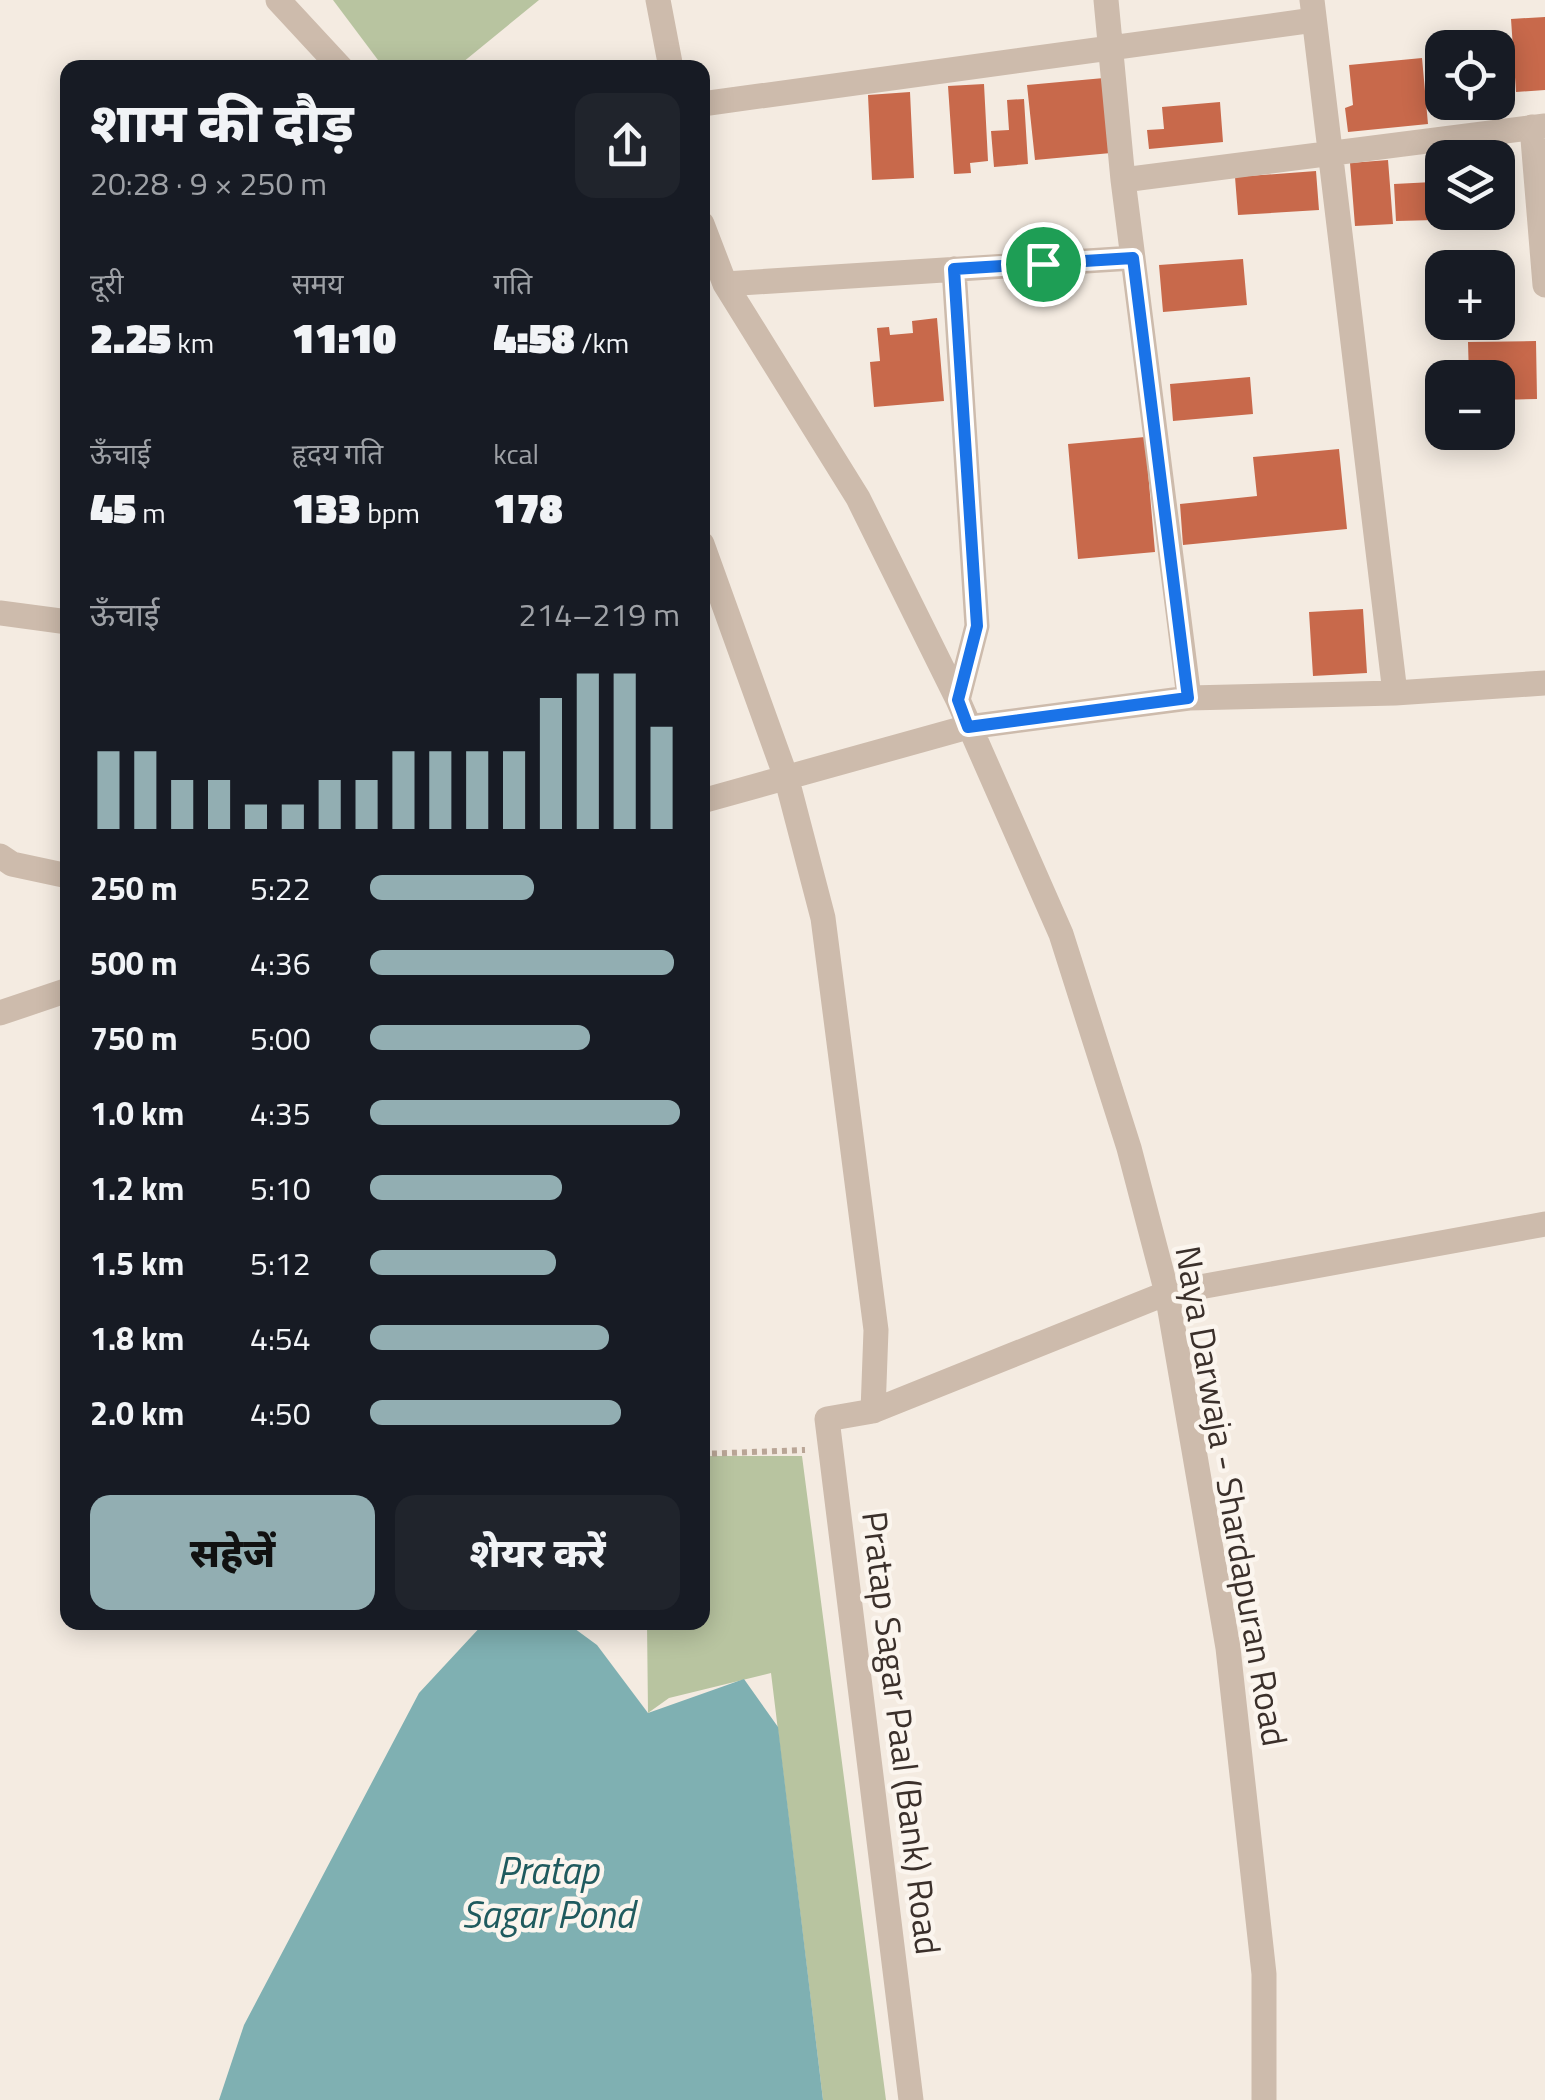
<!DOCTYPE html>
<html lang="hi">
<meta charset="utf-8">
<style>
body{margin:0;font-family:"Titillium Web","Noto Sans Devanagari",sans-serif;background:#20242c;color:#f1f3f6;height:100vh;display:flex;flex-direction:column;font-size:38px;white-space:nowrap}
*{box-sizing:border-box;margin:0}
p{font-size:32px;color:#9ea1a6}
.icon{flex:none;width:55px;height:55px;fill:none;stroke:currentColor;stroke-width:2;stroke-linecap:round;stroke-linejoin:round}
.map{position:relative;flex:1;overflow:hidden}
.details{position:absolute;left:60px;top:60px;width:650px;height:1570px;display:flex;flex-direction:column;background:#171b24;border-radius:20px;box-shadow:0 5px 25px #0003}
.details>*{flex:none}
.tools{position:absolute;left:1425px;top:30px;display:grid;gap:20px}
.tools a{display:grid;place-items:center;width:90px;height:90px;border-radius:20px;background:#171b24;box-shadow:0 5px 25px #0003;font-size:50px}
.pin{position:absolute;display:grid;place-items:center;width:85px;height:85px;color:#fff;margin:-42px;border:5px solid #fff;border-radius:50%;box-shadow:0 2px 10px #0007}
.round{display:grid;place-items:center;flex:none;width:105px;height:105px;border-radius:20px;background:#20242c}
.headline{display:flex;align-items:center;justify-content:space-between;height:170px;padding:0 30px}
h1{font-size:55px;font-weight:800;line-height:75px}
.stats{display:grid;grid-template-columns:repeat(3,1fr);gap:15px;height:170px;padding:10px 30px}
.stats div{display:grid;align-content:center}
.stats b{font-size:42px;font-weight:800}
.stats small{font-size:28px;font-weight:400}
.stats p{font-size:28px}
.chart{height:280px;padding:20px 30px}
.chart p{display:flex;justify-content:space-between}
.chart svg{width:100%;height:180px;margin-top:10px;stroke:#92aeb2;stroke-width:6}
.cta{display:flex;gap:20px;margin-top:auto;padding:20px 30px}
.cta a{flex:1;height:115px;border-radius:20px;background:#92aeb2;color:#111;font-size:40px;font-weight:800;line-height:115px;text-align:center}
.cta a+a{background:#20242c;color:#f1f3f6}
ul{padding:0 30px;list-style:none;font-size:32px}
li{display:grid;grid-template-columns:160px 120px 1fr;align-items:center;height:75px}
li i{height:25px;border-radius:12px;background:#92aeb2}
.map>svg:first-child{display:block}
.green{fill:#b8c4a0}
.water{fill:#7fb0b2}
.building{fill:#c8694b}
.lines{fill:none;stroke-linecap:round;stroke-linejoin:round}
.path{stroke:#b9a596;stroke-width:6;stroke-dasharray:5 5;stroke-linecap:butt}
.minor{stroke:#cdbbac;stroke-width:25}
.route-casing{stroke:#fff;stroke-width:20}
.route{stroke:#1a73e8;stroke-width:12}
.labels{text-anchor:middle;stroke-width:9;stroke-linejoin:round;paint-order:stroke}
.street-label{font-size:35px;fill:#3b302b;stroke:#fbf5ee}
.water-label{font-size:38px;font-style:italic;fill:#1f5a5e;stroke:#fbf5ee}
</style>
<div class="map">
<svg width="1545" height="2100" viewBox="0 0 1545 2100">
<rect width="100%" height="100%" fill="#f4ebe1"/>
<path class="green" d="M333,0H539L457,67L384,68Z
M703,1456H802L886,2100H823L771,1673L669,1698L648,1713L647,1623L702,1622Z"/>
<path class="water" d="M484,1623H567L597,1645L648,1713L744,1679L778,1727L823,2100H219L244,2025L419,1693Z"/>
<path class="building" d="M1545,17V90L1516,92L1511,19Z
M1489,36L1490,48H1442L1440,81L1435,42Z
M1422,58L1428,124L1348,132L1345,108L1353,105L1349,65Z
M1104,78L1111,153L1035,160L1027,85Z
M984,84L988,161L970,163L971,173L954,174L948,86Z
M910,92L914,178L872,180L868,95Z
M1024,99L1028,164L994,167L991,131L1009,130L1007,100Z
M1220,102L1223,142L1149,149L1147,130L1164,129L1162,107Z
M1443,102H1496V105L1444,111Z
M1388,160L1393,224L1355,226L1350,163Z
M1316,171L1319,210L1238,215L1235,177Z
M1433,182L1435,220L1396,221L1394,184Z
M1243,259L1247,305L1163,312L1159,265Z
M937,318L944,401L874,407L870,362L880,361L877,328L889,327L890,335L913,333L912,321Z
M1536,341L1537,399L1498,400V378H1469L1468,342Z
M1250,377L1253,414L1173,421L1170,384Z
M1145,437L1155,552L1078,559L1068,444Z
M1339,449L1347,529L1183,545L1180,504L1257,496L1253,457Z
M1363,609L1367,673L1313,676L1309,612Z"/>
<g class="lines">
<path class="path" d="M702,1454L805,1450"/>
<path class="minor" d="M278,0L341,68
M658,0L671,68
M1106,0L1123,180L1189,698
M1312,0L1395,693
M702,104L1314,20
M1532,127L1545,285
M1123,180L1545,126
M702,224L725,284L858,498L958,700L1061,934L1129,1148L1167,1293L1228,1648L1264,1974V2100
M954,269L977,626L958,700
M725,284L1133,258
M702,544L787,780L823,918L876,1330L873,1411L1167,1293L1545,1224
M0,613L68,622
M702,801L968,727L1189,698L1395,693L1545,683
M0,856L12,864L68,876
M0,1013L68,990
M873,1411L827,1419L911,2100"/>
</g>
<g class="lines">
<defs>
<path id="route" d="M1133,258L1188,698L968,727L958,700L977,626L954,269Z"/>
</defs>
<use href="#route" class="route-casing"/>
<use href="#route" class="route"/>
</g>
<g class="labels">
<g class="street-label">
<text transform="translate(1231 1496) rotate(80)" y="12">Naya Darwaja - Shardapuran Road</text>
<text transform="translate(901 1733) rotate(83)" y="12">Pratap Sagar Paal (Bank) Road</text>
</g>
<g class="water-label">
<text x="548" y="1884">Pratap<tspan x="548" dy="44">Sagar Pond</tspan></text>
</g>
</g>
</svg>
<div class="tools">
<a><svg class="icon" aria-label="locate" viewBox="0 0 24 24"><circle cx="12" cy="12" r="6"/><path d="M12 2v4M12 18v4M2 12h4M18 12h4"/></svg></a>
<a><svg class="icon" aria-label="layers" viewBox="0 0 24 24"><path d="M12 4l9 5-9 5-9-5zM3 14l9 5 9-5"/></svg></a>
<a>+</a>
<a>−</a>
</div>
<div class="pin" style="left:1043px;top:264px;background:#1e9e55"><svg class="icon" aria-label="arrive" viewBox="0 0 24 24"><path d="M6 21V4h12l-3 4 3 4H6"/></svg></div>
<section class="details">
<div class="headline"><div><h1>शाम की दौड़</h1><p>20:28 · 9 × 250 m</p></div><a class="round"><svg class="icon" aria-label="share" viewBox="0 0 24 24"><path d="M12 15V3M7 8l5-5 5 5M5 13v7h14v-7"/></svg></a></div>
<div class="stats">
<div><p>दूरी</p><b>2.25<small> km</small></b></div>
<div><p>समय</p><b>11:10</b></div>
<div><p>गति</p><b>4:58<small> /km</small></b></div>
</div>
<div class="stats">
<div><p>ऊँचाई</p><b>45<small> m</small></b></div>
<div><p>हृदय गति</p><b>133<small> bpm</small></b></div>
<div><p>kcal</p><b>178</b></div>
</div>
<div class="chart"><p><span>ऊँचाई</span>214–219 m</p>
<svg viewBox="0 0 160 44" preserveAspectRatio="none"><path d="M5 44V25M15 44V25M25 44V32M35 44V32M45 44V38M55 44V38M65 44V32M75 44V32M85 44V25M95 44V25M105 44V25M115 44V25M125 44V12M135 44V6M145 44V6M155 44V19"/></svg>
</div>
<ul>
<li><b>250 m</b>5:22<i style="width:53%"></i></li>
<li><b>500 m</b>4:36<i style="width:98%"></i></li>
<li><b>750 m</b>5:00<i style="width:71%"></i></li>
<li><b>1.0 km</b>4:35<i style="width:100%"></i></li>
<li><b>1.2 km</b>5:10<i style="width:62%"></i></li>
<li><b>1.5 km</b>5:12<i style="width:60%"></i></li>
<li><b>1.8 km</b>4:54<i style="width:77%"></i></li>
<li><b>2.0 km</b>4:50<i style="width:81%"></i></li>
</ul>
<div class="cta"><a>सहेजें</a><a>शेयर करें</a></div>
</section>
</div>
